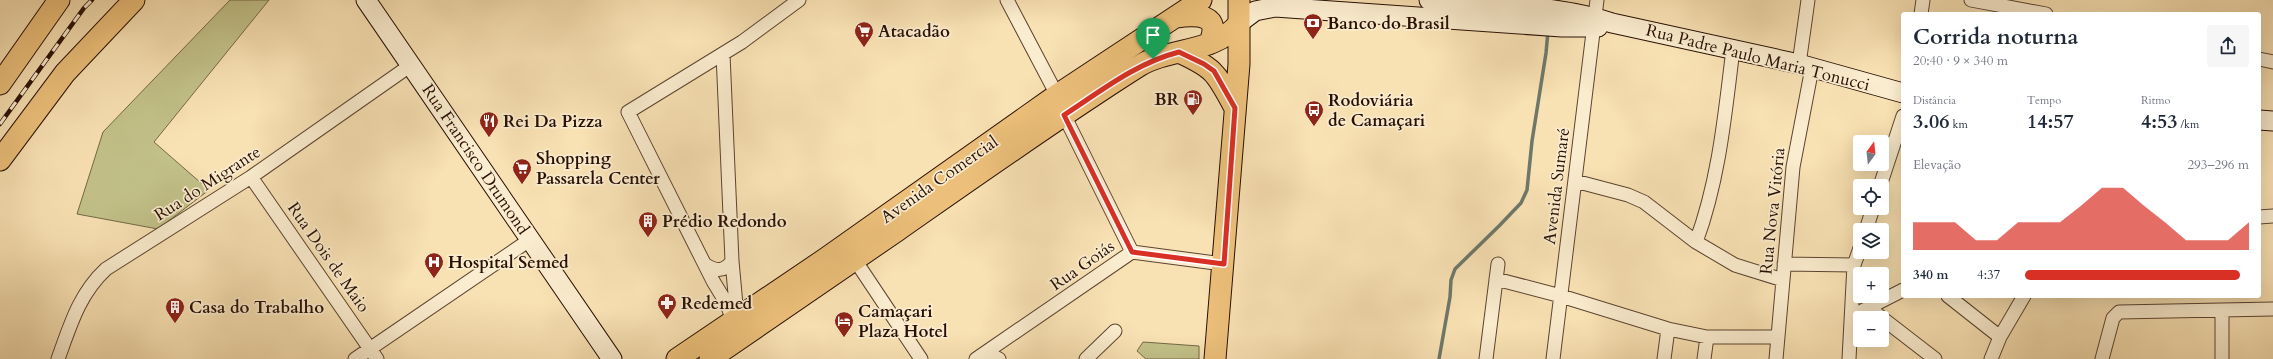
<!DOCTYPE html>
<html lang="pt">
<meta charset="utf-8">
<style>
body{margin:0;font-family:Cardo,serif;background:#f6f6f7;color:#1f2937;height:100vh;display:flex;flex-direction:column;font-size:15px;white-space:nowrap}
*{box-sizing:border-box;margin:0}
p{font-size:13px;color:#747a83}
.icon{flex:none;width:22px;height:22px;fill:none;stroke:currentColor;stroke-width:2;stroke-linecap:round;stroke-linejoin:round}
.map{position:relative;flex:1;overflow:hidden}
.sheet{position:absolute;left:1901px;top:12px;width:360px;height:286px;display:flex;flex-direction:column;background:#fff;border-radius:4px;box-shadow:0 4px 16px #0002}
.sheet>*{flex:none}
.needle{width:26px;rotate:15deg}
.controls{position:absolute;left:1853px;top:135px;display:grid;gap:8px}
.controls a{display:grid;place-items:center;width:36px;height:36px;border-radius:4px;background:#fff;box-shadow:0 4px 16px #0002;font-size:20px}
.pin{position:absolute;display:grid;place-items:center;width:34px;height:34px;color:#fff;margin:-41px -17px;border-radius:50% 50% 50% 0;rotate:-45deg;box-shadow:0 0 4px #0007}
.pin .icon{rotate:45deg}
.round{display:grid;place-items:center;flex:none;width:42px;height:42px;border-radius:4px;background:#f6f6f7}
.summary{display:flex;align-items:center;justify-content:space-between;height:68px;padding:0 12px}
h1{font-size:22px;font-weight:700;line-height:30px}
.metrics{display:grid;grid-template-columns:repeat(3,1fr);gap:6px;height:68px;padding:4px 12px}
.metrics div{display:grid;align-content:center}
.metrics b{font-size:20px;font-weight:700}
.metrics small{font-size:11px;font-weight:400}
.metrics p{font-size:11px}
.chart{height:112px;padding:8px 12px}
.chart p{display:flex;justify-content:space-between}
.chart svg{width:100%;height:72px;margin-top:4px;fill:#d93025;opacity:.7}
ul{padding:0 12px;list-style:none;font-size:13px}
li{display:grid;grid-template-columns:64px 48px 1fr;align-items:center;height:30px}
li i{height:10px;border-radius:5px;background:#d93025}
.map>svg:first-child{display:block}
.green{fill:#c2c189;stroke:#756846}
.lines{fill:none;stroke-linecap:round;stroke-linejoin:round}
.stream{stroke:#6e786a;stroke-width:3.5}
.street-casing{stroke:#5c4430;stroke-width:15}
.secondary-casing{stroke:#280f04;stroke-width:21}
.primary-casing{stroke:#280f04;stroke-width:23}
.street{stroke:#faecce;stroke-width:13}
.secondary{stroke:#faecce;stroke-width:19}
.primary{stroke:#ecc07a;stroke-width:21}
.rail-casing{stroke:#280f04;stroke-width:4.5}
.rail{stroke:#faecce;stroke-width:3;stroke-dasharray:9;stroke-linecap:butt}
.route-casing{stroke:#fff;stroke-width:8}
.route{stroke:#d93025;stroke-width:5}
.labels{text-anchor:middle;stroke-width:3.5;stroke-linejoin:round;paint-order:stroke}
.poi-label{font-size:17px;font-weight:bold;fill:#280f04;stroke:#faecce;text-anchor:start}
.street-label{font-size:17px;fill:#280f04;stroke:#faecce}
</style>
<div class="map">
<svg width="2273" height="359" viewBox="0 0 2273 359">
<rect width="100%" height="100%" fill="#f8e1b3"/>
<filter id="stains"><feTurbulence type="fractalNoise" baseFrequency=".005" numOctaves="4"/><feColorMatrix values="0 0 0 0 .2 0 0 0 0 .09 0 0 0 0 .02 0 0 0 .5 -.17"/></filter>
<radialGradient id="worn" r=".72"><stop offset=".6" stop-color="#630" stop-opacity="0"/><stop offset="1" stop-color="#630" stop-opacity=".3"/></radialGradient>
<path class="green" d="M230,0H269L154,142L209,190L158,229L77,214L103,132Z
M1143,342L1199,346V359H1146L1137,351Z"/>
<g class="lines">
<path class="stream" d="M1439,359L1450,297L1451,280L1455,269L1499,226L1521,203L1527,190L1532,141L1546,53L1548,31"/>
<defs>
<path id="street" d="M1007,0L1057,95
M1971,0L2046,14
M1921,14L1923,0
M723,54L732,261L737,316
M2259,59L2273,62
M1799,64L1808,0
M1064,115L1132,252
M251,177L377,359
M1575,181L1628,195L1644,202L1696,242L1735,265L1783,280
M1880,186L1903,116
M2259,217L2273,216
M1866,230L1873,208
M1696,242C1719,180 1725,114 1733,49
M855,260L921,359
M1784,264L1854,265
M706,265C717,272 725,271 732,261
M1496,279L1561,296L1668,329L1707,337H1778
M1948,296L2000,337
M1869,308L1935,359
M1862,311L1903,290
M733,321L727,304L713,281L628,112L742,42L799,0
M986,353L999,359
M58,359C70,326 79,294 106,269L251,177L411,65
M355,359L531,239
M976,359L1132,252L1223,264
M1086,359L1115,331
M1486,359L1498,264
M1553,359L1597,0
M1664,359L1668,329
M1704,359L1707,337
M1776,359L1793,167L1812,68
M1849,359L1854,265L1860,248
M1991,359L2000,337L2024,296
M2102,359L2113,318L2119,312L2273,309
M2222,359V310"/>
<path id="secondary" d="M366,0L612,359
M1429,0C1485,4 1560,5 1612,23L1799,64L1903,93
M1239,23L1255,11L1275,7L1562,27H1598
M2259,120L2273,121"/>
<path id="primary" d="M1176,17C1197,14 1223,14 1209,44
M1179,52C1216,69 1216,73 1235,108
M0,84L59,0
M0,160L65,73L134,0
M677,359L825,259L1057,95L1201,0
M710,359C773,316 836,273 898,230C978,174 1057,118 1139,66C1170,47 1215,54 1239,23
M1215,359L1239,64V0"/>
</defs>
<use href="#street" class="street-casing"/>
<use href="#secondary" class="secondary-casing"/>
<use href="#primary" class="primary-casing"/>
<use href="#street" class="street"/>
<use href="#secondary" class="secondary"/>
<use href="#primary" class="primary"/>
<defs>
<path id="rail" d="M0,124L84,8L92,0"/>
</defs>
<use href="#rail" class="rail-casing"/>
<use href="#rail" class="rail"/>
</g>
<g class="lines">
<defs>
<path id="route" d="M1179,52L1204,64L1214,71L1235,108L1224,264L1132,252L1064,115C1101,91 1136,63 1179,52Z"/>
</defs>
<use href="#route" class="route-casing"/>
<use href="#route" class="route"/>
</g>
<defs>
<symbol id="bank-pin" viewBox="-11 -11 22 30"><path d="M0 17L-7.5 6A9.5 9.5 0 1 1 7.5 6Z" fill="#8f2418" stroke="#faecce"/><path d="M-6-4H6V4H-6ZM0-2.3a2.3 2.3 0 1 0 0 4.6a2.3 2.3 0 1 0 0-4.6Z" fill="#fff"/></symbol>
<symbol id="supermarket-pin" viewBox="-11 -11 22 30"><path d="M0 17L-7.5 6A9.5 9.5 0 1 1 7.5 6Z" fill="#8f2418" stroke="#faecce"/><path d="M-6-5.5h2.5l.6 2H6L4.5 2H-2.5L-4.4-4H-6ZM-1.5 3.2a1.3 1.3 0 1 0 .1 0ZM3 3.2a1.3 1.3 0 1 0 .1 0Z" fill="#fff"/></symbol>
<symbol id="fuel-pin" viewBox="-11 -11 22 30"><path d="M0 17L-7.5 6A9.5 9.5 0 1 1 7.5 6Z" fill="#8f2418" stroke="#faecce"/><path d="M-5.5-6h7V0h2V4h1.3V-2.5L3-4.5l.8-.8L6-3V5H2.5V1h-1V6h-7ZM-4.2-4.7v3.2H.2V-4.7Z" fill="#fff"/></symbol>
<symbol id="bus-pin" viewBox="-11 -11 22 30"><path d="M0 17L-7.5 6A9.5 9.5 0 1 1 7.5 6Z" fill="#8f2418" stroke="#faecce"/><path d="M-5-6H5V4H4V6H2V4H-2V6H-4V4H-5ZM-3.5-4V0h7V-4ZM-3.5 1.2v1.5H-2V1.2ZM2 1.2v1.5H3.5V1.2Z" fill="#fff"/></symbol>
<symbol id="restaurant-pin" viewBox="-11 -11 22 30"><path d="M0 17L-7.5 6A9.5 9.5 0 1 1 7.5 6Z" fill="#8f2418" stroke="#faecce"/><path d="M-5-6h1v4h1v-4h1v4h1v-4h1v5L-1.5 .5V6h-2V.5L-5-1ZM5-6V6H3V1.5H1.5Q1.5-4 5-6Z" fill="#fff"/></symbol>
<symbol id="building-pin" viewBox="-11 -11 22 30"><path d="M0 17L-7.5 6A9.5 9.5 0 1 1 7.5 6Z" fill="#8f2418" stroke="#faecce"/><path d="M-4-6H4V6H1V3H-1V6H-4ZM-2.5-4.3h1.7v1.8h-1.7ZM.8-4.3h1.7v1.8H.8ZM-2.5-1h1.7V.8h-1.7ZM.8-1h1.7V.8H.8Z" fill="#fff"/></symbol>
<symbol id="hospital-pin" viewBox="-11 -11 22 30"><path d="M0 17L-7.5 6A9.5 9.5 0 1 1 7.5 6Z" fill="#8f2418" stroke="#faecce"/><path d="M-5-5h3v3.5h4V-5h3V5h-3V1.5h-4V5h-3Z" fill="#fff"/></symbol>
<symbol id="pharmacy-pin" viewBox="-11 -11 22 30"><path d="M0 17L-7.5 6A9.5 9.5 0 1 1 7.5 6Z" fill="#8f2418" stroke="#faecce"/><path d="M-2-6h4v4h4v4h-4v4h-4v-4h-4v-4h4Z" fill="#fff"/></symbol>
<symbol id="hotel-pin" viewBox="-11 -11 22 30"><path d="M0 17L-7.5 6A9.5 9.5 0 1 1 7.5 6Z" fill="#8f2418" stroke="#faecce"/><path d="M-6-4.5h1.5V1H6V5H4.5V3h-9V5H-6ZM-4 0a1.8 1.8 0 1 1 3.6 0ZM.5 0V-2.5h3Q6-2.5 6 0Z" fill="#fff"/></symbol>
</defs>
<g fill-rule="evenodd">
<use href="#bank-pin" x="1302" y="12" width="22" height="30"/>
<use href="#supermarket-pin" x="853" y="20" width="22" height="30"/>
<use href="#fuel-pin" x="1182" y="88" width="22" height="30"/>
<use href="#bus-pin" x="1303" y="99" width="22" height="30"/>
<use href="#restaurant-pin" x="478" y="110" width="22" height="30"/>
<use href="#supermarket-pin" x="511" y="157" width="22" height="30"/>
<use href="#building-pin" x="637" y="210" width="22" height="30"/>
<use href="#hospital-pin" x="423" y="251" width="22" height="30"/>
<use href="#pharmacy-pin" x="656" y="292" width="22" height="30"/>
<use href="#building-pin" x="164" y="296" width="22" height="30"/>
<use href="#hotel-pin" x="833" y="310" width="22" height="30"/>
</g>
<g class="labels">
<g class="poi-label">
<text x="1327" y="29">Banco do Brasil</text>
<text x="878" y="37">Atacadão</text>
<text x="1179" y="105" text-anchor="end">BR</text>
<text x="1328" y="106">Rodoviária<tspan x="1328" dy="20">de Camaçari</tspan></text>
<text x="503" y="127">Rei Da Pizza</text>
<text x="536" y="164">Shopping<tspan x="536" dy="20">Passarela Center</tspan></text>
<text x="662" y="227">Prédio Redondo</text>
<text x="448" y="268">Hospital Semed</text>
<text x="681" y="309">Redemed</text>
<text x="189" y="313">Casa do Trabalho</text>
<text x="858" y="317">Camaçari<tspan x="858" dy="20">Plaza Hotel</tspan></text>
</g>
<g class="street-label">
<text transform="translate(1758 57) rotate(14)" y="6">Rua Padre Paulo Maria Tonucci</text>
<text transform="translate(476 159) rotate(56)" y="6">Rua Francisco Drumond</text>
<text transform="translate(939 179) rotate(-35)" y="6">Avenida Comercial</text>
<text transform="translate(207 183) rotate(-33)" y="6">Rua do Migrante</text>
<text transform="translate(1556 186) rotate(-83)" y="6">Avenida Sumaré</text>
<text transform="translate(1772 211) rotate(-84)" y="6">Rua Nova Vitória</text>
<text transform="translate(329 257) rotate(55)" y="6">Rua Dois de Maio</text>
<text transform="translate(1082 265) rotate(-35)" y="6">Rua Goiás</text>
</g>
</g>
<rect width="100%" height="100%" filter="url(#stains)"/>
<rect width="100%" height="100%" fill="url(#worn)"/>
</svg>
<div class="controls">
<a><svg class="needle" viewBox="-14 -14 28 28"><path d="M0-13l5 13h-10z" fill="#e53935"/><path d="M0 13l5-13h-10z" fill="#747a83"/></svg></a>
<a><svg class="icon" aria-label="locate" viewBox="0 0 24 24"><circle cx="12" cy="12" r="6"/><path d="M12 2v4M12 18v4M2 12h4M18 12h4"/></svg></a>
<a><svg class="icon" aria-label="layers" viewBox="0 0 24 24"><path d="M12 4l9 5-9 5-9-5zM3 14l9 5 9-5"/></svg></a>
<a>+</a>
<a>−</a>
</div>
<div class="pin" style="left:1153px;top:59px;background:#1e9e55"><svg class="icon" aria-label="arrive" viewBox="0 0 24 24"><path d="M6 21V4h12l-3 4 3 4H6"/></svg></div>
<section class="sheet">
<div class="summary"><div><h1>Corrida noturna</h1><p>20:40 · 9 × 340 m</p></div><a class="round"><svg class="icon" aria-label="share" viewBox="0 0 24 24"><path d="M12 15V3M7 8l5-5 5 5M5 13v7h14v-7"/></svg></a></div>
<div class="metrics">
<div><p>Distância</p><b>3.06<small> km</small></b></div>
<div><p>Tempo</p><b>14:57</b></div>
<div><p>Ritmo</p><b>4:53<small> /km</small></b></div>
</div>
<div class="chart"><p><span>Elevação</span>293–296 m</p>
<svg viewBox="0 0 160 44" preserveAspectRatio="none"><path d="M0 44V27L10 27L20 27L30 38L40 38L50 27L60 27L70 27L80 17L90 6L100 6L110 17L120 27L130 38L140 38L150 38L160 27V44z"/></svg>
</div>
<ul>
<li><b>340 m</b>4:37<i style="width:96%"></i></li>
</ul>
</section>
</div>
